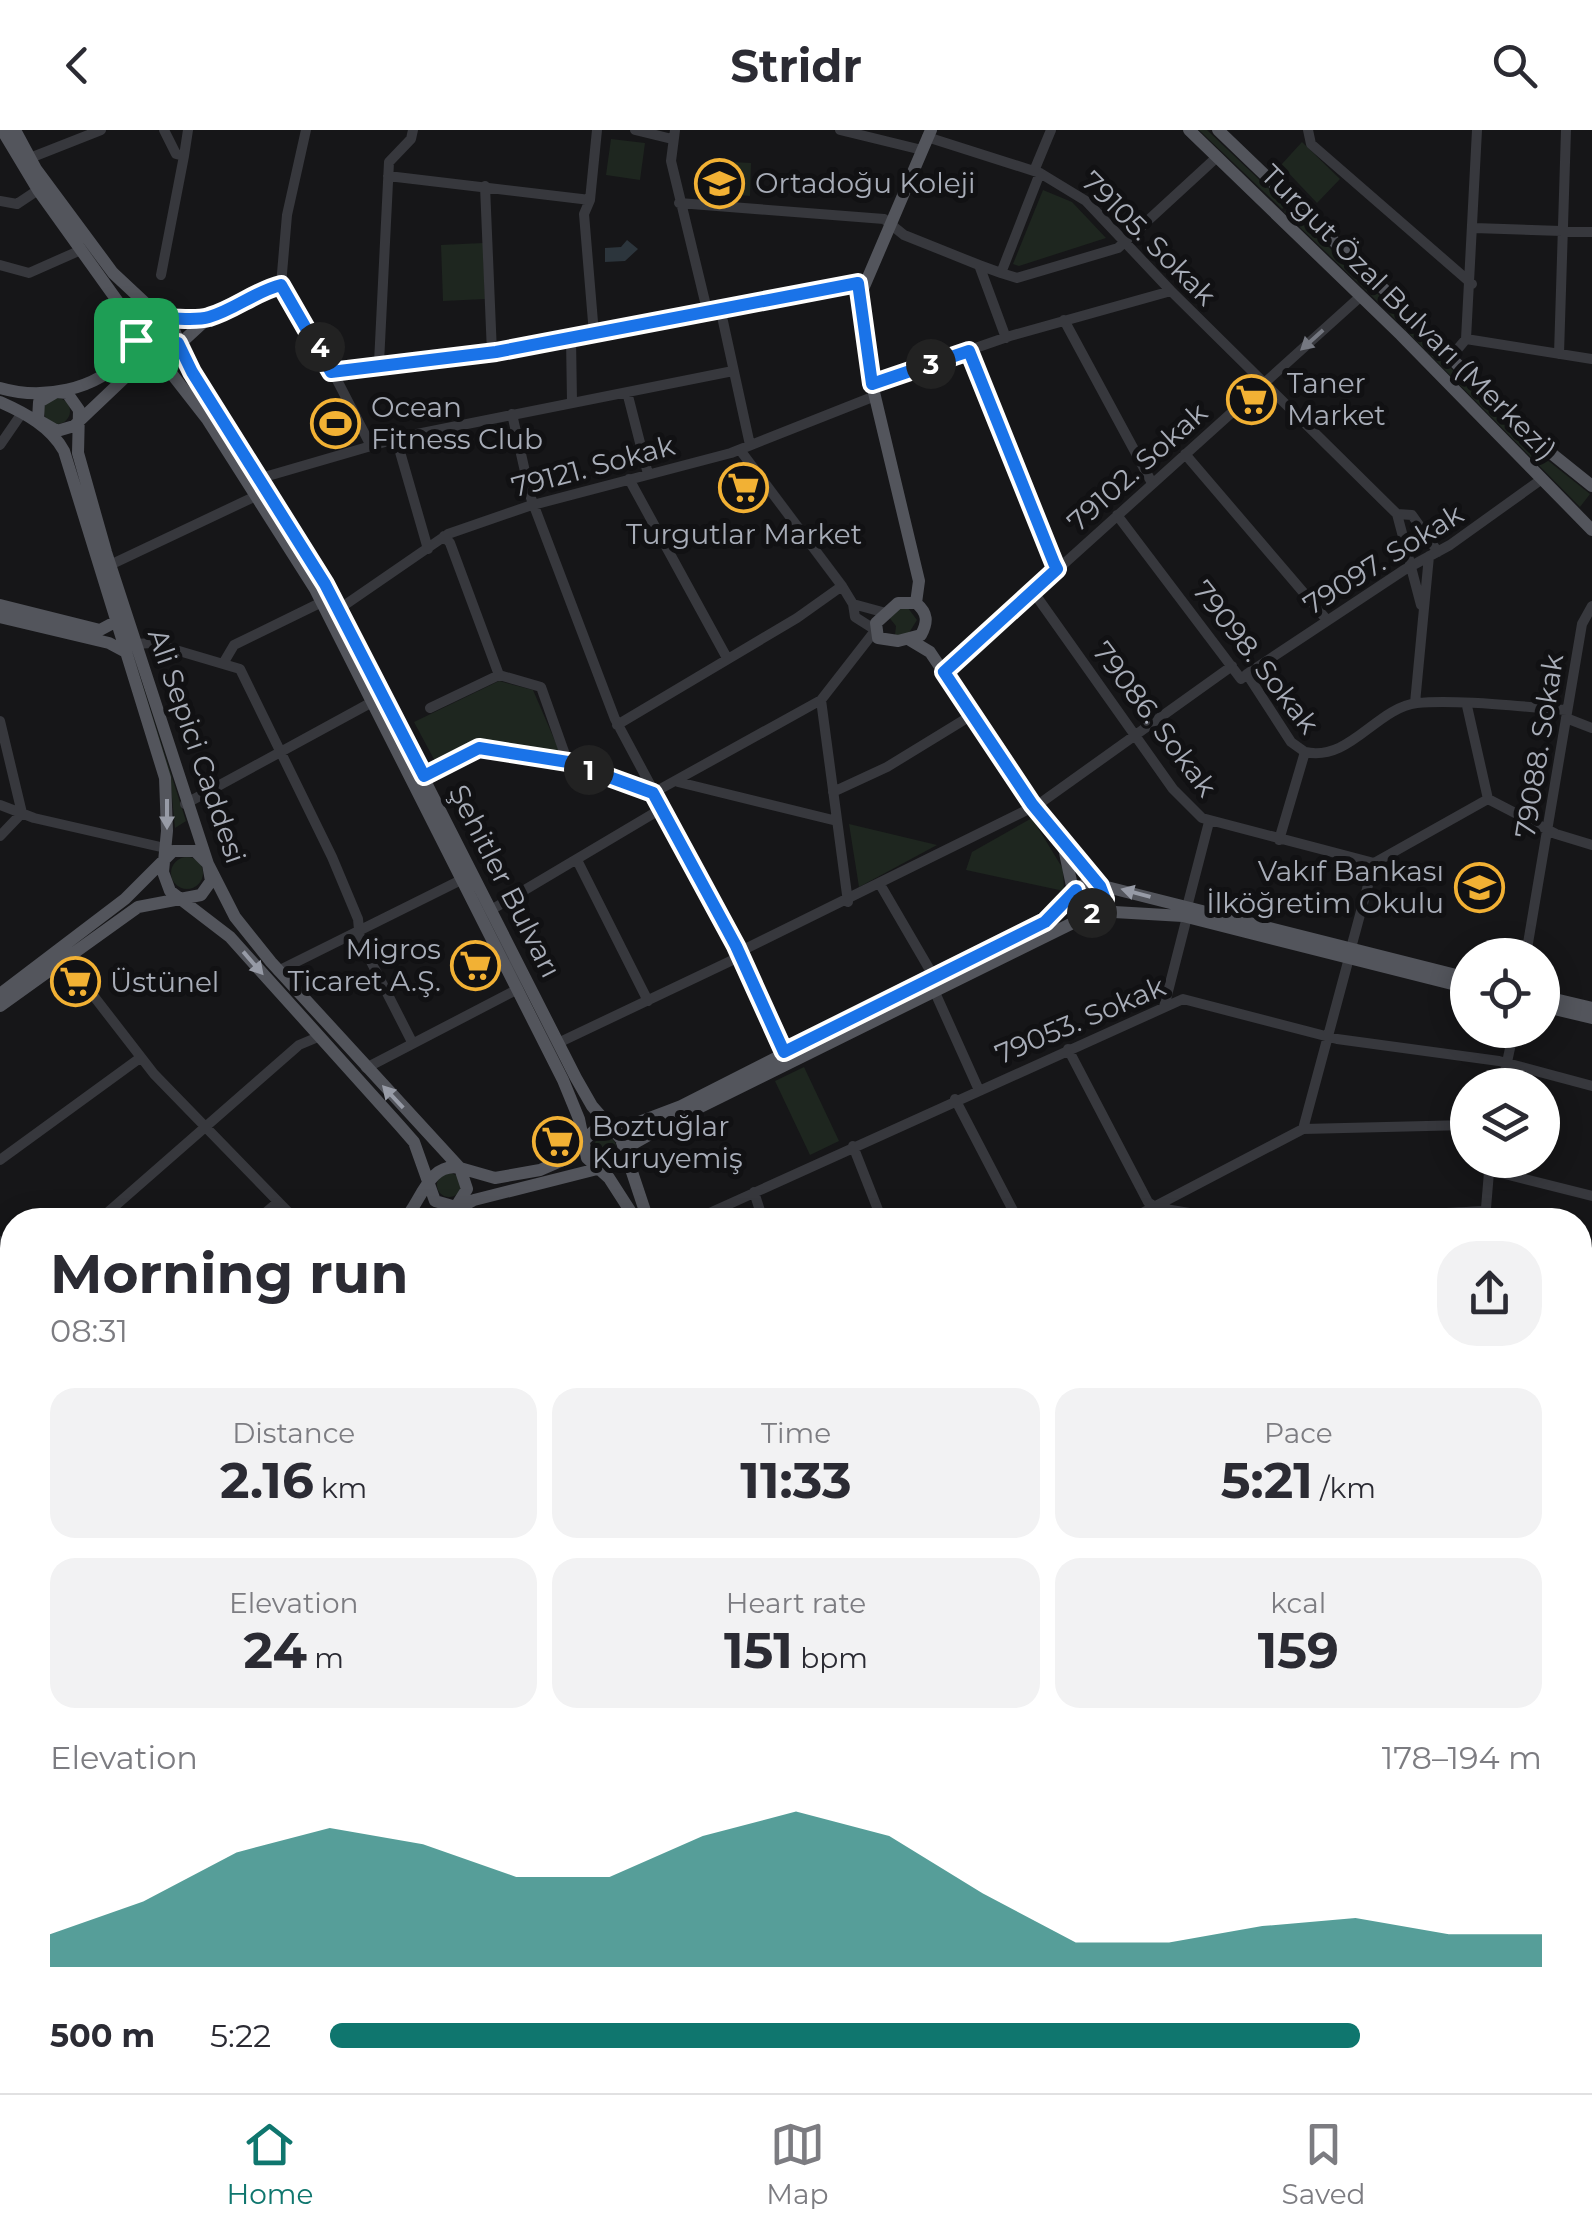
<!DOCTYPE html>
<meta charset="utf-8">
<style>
body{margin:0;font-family:Montserrat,sans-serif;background:#f2f2f3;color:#2b2b33;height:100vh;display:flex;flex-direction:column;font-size:38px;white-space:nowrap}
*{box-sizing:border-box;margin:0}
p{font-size:32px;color:#7c7c81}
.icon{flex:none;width:55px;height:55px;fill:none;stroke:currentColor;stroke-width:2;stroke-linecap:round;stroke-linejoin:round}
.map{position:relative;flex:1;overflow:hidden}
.panel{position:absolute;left:0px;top:1078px;width:1592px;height:888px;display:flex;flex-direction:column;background:#fff;border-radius:40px 40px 0 0;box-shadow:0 5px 25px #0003}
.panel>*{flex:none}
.tools{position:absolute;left:1450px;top:808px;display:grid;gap:20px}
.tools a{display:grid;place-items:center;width:110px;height:110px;border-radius:50%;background:#fff;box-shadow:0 5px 25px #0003;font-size:50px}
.pin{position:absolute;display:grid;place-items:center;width:85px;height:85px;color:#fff;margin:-42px;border-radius:20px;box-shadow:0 5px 15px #0006}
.km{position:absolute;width:50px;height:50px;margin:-25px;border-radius:50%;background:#222;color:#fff;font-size:28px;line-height:50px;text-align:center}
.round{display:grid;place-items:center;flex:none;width:105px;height:105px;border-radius:40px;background:#f2f2f3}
.overview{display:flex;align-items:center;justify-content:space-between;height:170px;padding:0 50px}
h1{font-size:55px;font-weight:700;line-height:75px}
.stats{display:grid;grid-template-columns:repeat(3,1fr);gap:15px;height:170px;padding:10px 50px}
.stats div{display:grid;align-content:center;border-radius:25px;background:#f2f2f3;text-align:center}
.stats b{font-size:50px;font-weight:700}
.stats small{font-size:28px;font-weight:400}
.stats p{font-size:28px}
.chart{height:280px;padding:20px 50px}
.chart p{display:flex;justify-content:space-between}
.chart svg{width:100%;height:180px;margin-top:10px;fill:#0f766e;opacity:.7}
ul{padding:0 50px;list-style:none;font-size:32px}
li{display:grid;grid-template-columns:160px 120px 1fr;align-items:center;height:75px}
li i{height:25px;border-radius:12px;background:#0f766e}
header{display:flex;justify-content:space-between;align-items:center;height:130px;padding:0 50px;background:#fff;font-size:45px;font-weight:700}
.dock{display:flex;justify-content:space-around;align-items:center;height:140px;border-top:2px solid #e1e1e2;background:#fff;font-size:28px;color:#7c7c81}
.dock a{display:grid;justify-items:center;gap:5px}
.dock .selected{color:#0f766e}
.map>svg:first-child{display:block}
.green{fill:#1e261f}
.water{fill:#2c353c}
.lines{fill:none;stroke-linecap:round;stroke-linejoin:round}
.minor{stroke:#37383d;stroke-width:10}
.major{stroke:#53555c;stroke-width:12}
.highway{stroke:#63666e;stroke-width:14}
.oneway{fill:#757881}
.oneway2{fill:#979ba6}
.route-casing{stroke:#fff;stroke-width:20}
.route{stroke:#1a73e8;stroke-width:12}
.labels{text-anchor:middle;stroke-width:10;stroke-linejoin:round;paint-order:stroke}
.poi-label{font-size:28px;fill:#a8adb8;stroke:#111113;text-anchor:start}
.street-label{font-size:28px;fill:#a8adb8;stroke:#111113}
</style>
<header><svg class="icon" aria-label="back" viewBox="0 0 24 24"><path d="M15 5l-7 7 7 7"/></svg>Stridr<svg class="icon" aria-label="search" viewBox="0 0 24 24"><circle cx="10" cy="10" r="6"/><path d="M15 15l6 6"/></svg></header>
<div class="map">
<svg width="1592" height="1963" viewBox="0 0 1592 1963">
<rect width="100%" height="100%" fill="#161618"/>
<path class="green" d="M1199,0H1207L1286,75L1282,79Z
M611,9L645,13L640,50L606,45Z
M1302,12L1340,49L1317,73L1281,35Z
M730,32L751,33L750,66L728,64Z
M1043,60L1072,72L1106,108L1019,136L1013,134Z
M1288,78L1383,169L1379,173L1284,82Z
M483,113L485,169L443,171L441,115Z
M1385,171L1517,306L1590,364L1580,377L1381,175Z
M145 207a11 11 0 1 1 22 0a11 11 0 1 1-22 0Z
M44 281a13 13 0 1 1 26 0a13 13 0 1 1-26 0Z
M898,478H908L917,490L907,506L895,505L896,496L888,486Z
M132,522L186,691L175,698L171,657Z
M499,551L533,560L561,625L481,611L436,633L414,592Z
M1032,688L1063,739L1064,761L966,740L972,722Z
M849,694L937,715L859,757Z
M171 743a16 16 0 1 1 32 0a16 16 0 1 1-32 0Z
M804,937L839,1011L810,1025L775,951Z
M594 1017a11 11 0 1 1 22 0a11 11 0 1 1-22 0Z
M437 1055a12 12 0 1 1 24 0a12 12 0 1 1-24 0Z
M12,1158V1218L0,1195V1165Z"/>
<path class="water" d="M627,110L638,119L625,131L605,132V118L621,117Z"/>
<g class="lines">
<path class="minor" d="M635,0L672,9
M675,0L671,31L708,184
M840,0L922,20
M1308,0L1311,14L1472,154
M927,7L1040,43L1086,71L1171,161L1397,384L1412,385L1438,422
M184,26L188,0
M30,28L101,0
M1034,41L1051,0
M388,46L590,70L597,0
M485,56L492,223
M590,70L584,84L594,204
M0,71L17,74L38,60
M679,73L884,89L904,105L979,135L1006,208
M1474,98L1592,102
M0,135L29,143L81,120
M979,135L1001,143L1040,43
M1001,143L1017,148L1118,118L1217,27
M161,145L184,26L176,24L164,0
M281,155L322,221L371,316
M721,182L750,315
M208,188L281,155L287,85L306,0
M1064,190L1152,353
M571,208L572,272
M1466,209L1592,229
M969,221L1057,439
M1559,224L1566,0
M1451,227L1466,209L1477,0
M379,233L389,32L411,9L413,0
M331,243L370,234L496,222L858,153L862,159
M872,254L1010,206L1171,161
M627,262L648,344
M512,284L531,368L615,589L736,815L784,922
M396,308L428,419
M0,315L22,283
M740,320L842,456L853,474L855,487L874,499
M1185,324L1327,490
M261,348L402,307L733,241
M629,349L727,528
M1397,384L1421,475
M1117,385L1241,549L1247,544L1291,612L1305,622L1279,710
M444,406L450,413L499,545
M110,435L258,365
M1032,460L1173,659L1202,688L1374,733L1488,669
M853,474L886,483
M339,479L448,404L529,376L731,323L875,266
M135,514L152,513L240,539L332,727L358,789L360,810L412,912
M224,532L234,515L322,472
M944,542L1361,166
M1247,544L1404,440L1450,415L1542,349
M821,570L848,772
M1415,573L1429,426
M1467,576L1488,669
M430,578L499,545L541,557L568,633
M1566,588L1592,598
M0,591L22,683L0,706
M617,595L797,488L842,456
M1305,622C1350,632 1376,578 1417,573C1456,569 1525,577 1567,580
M424,646L479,618L568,633L652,663
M678,652L837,691
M833,662L887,637L972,585
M653,663L821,570L874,502
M1488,669L1556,704L1592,715
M185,674L374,571
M0,675L34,688L165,718
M578,732L648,871
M881,756L934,847
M1187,777L1209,692
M491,780L661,679
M1351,818L1374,733
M739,822L1039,674L1232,536
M1526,825L1582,494L1592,476
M65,829L154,944L296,1090
M278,841L463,749
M933,858L978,958
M1164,877L1187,787
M558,913L739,827
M1068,919L1148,1072L1155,1077L1156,1090
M366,938L518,859
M1502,955L1514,900
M955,969L1018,1090
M1303,999L1349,828
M853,1016L882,1090
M0,1030L140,928
M1489,1040L1592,1066
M754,1062L763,1090
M1156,1077C1262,1100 1377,1086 1485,1081
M99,1090L299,915L318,907
M257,1090L278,1072
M694,1090L1183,869L1337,909L1499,931L1592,956
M1129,1090L1303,999L1468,995
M1485,1090L1490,1030
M0,1111L12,1132
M0,1152L12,1145
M1580,1186L1592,1185
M0,1200L12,1221
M0,1257L12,1251
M1580,1296H1592
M0,1447H12
M1580,1457L1592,1456
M0,1576H12
M1580,1656L1592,1654
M0,1712L12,1713
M0,1937L12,1938
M133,1952L193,1963
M1292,1952L1293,1963
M1355,1952L1357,1963
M1420,1952L1422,1963
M1489,1952L1490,1963
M102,1963L104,1952
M1191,1963L1192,1952"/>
<path class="major" d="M2,0L38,60L131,190L139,217L164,234L207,289L315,459L563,950L579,989L587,1028L609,1048L636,1090
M15,0L36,39L113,143L174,200L192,243L325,454L576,948L592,976L621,1009L648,1090
M1189,0L1401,205L1592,400
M1218,0L1391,166L1516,295L1592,356
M208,188L171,222L133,240L74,296L57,301L38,290L39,272L56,262L67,263L79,280L78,323L106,422L208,734L235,787L271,832L460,1038L495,1048L540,1040L563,1030L595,1000L623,998L681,976L1045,792L1087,752L1468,848
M0,258C41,270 97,261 125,226C134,215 135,201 144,191L208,188
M0,272C25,283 51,297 64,321L165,648L167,701L163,742L170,761L230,807L400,996L414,1012L435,1071L456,1077
M898,473H916C928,483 928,492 921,505L898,511L878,508L876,493Z
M916,473L919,451L872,254L860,166L931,0
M0,475L100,500L115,492
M0,487L109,513L124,521
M910,510L930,522L1032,674L1103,760L1105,769L1097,781
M1064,718L1076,775L1083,781L1095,782
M0,864L125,769L173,721H195L208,734L211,751L201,765L138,777L0,876
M1542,866L1592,878
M1542,876L1592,888
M457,1075L467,1059L460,1038
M404,1090C421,1072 429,1031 460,1038
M437,1090L474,1070L613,1035L631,1015L684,985L1097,781L1183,786L1468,858
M0,1372L12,1369
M1580,1860L1592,1839
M1580,1869L1592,1861
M1580,1938L1592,1954
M1058,1952L1065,1963
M1072,1952L1078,1963
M1570,1952L1581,1963
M1088,1963L1090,1952"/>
<path class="highway" d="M0,1839L12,1840
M0,1870L12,1871
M499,1952L545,1963
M625,1952L662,1963"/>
</g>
<defs><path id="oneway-solid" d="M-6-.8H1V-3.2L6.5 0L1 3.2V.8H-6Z" transform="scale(2.5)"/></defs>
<use class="oneway" href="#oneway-solid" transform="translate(1312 210) rotate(138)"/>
<g class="oneway2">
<use href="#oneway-solid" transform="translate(167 684) rotate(90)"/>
<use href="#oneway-solid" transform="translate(1136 763) rotate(-165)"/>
<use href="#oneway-solid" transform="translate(253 833) rotate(49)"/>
<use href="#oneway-solid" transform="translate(393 967) rotate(-133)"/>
</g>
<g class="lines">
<defs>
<path id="route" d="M858,153L872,254L969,221L1054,433L1057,439L944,542L1032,674L1100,756L1105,769L1101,778L1088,783L1076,774V760L1045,792L784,922L736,816L653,663L568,632L479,618L424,646L325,454L192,242L178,213L155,228L142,221L136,210C143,175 183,195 209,187C234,180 256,161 281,155L331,242L496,222Z"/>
</defs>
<use href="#route" class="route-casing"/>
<use href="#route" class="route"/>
</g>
<defs>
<symbol id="school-ring" viewBox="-11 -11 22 22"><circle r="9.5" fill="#111113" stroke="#f2b134" stroke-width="1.5"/><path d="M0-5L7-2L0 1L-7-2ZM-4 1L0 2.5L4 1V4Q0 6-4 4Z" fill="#f2b134"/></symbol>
<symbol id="supermarket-ring" viewBox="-11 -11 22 22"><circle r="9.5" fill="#111113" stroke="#f2b134" stroke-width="1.5"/><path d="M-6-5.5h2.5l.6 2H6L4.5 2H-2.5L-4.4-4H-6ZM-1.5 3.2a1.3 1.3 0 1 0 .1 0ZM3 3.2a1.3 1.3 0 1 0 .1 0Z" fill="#f2b134"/></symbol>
<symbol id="stadium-ring" viewBox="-11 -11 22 22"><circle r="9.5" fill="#111113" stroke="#f2b134" stroke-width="1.5"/><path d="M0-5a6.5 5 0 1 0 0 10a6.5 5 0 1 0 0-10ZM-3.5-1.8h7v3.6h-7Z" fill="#f2b134"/></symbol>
</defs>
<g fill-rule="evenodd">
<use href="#school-ring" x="692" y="26" width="55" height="55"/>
<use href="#supermarket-ring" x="1224" y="242" width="55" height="55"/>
<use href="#stadium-ring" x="308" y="266" width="55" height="55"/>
<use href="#supermarket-ring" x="716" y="330" width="55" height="55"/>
<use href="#school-ring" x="1452" y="730" width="55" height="55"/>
<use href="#supermarket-ring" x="448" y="808" width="55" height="55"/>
<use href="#supermarket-ring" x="48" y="824" width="55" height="55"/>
<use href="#supermarket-ring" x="530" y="984" width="55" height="55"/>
</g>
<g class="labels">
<g class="poi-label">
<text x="755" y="63">Ortadoğu Koleji</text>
<text x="1287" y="263">Taner<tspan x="1287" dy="32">Market</tspan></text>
<text x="371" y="287">Ocean<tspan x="371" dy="32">Fitness Club</tspan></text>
<text x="744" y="414" text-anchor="middle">Turgutlar Market</text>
<text x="1444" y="751" text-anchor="end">Vakıf Bankası<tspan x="1444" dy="32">İlköğretim Okulu</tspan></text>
<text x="441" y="829" text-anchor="end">Migros<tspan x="441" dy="32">Ticaret A.Ş.</tspan></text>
<text x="110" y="862">Üstünel</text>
<text x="592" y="1006">Boztuğlar<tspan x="592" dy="32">Kuruyemiş</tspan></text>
</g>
<g class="street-label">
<text transform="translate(1149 108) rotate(45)" y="10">79105. Sokak</text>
<text transform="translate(1409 182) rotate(45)" y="10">Turgut Özal Bulvarı (Merkezi)</text>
<text transform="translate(593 336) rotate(-15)" y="10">79121. Sokak</text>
<text transform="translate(1137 337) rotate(-42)" y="10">79102. Sokak</text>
<text transform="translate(1383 429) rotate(-32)" y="10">79097. Sokak</text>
<text transform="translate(1256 527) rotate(52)" y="10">79098. Sokak</text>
<text transform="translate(1155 589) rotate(53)" y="10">79086. Sokak</text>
<text transform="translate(197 616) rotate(71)" y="10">Ali Sepici Caddesi</text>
<text transform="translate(1539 616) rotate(-81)" y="10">79088. Sokak</text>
<text transform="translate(505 751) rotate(63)" y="10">Şehitler Bulvarı</text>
<text transform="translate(1080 890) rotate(-23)" y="10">79053. Sokak</text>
</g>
</g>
</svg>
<div class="tools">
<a><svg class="icon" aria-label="locate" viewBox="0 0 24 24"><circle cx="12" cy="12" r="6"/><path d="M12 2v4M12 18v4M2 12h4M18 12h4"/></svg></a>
<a><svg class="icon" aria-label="layers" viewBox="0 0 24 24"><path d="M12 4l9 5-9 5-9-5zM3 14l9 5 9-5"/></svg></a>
</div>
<div class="pin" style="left:136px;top:210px;background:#1e9e55"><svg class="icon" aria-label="arrive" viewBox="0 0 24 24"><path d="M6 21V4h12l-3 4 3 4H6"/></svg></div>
<b class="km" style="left:589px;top:640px">1</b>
<b class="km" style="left:1092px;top:783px">2</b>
<b class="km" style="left:931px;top:234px">3</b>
<b class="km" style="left:320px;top:217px">4</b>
<section class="panel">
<div class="overview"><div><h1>Morning run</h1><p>08:31</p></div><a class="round"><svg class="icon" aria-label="share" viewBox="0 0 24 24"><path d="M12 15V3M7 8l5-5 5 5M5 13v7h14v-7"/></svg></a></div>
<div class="stats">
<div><p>Distance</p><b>2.16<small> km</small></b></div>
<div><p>Time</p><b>11:33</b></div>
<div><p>Pace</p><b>5:21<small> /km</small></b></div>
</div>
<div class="stats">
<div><p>Elevation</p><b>24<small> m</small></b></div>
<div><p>Heart rate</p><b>151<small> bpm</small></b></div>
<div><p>kcal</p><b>159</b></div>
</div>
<div class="chart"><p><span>Elevation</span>178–194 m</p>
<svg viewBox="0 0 160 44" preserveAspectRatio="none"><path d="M0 44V36L10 28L20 16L30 10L40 14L50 22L60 22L70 12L80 6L90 12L100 26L110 38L120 38L130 34L140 32L150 36L160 36V44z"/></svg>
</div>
<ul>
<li><b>500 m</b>5:22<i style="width:85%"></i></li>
</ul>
</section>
</div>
<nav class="dock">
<a class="selected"><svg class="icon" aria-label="home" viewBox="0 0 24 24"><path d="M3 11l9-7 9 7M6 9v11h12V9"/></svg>Home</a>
<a><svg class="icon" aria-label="map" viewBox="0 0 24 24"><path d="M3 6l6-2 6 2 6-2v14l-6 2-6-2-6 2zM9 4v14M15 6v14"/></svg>Map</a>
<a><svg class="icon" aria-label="saved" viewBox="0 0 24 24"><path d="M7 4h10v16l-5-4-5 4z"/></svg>Saved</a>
</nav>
